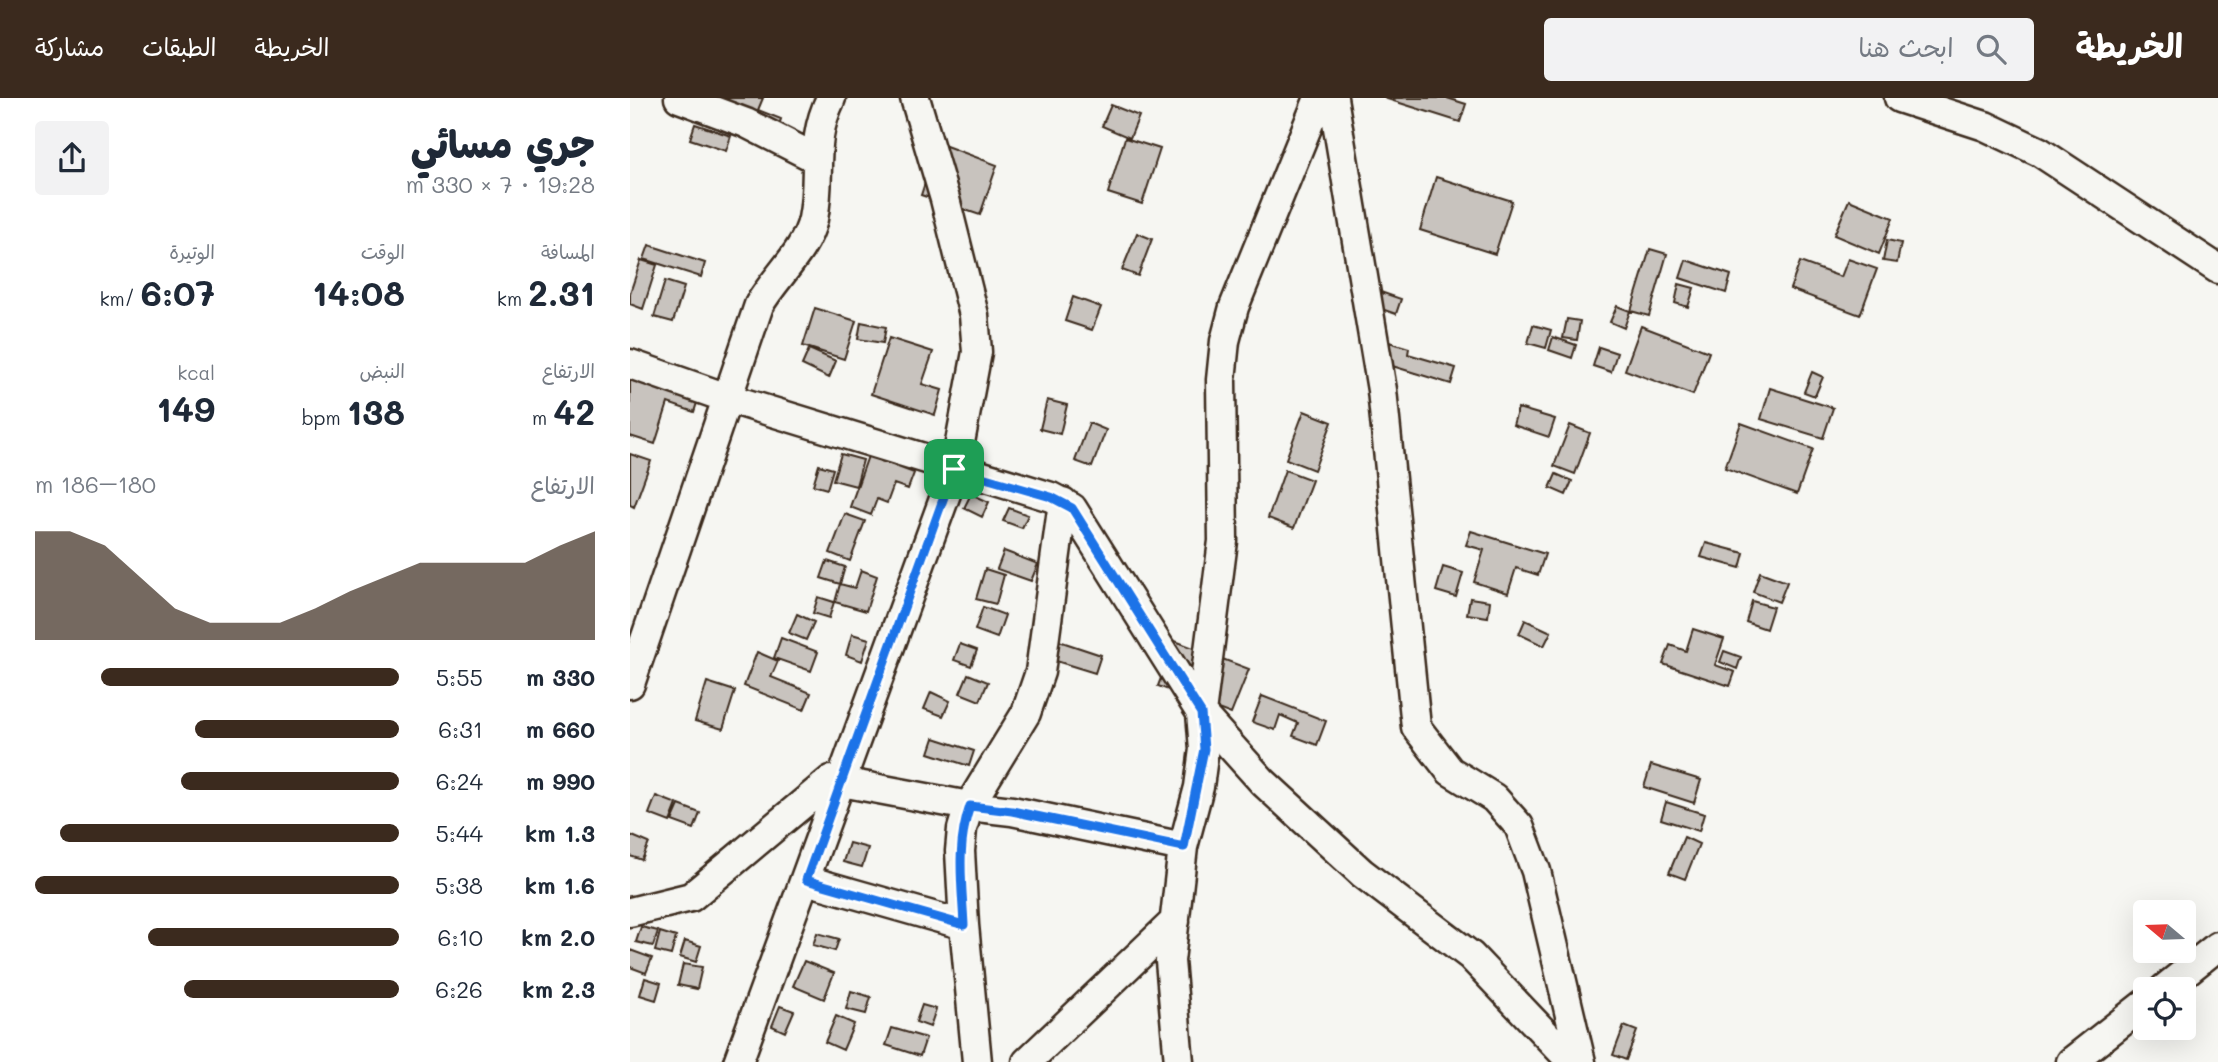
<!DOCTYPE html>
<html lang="ar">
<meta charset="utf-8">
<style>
body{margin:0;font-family:Mali,"Playpen Sans Arabic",sans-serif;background:#f2f2f3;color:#1f2937;direction:rtl;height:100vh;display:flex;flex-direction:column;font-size:26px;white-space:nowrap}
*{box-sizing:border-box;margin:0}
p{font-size:23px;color:#747a83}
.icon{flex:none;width:38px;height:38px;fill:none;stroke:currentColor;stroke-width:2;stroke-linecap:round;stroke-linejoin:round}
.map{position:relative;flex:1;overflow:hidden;direction:ltr}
.side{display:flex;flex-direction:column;background:#fff;width:630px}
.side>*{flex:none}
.needle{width:46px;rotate:289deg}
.fabs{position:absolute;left:1503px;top:802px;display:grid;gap:14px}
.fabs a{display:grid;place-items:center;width:63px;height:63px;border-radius:7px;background:#fff;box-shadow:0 7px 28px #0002;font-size:35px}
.pin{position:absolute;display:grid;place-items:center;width:60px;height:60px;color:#fff;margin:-30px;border-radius:14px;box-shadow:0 4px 10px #0006}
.round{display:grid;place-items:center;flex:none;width:74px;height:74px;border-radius:7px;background:#f2f2f3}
.overview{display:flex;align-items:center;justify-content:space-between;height:119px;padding:0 35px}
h1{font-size:38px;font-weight:800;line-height:52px}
.stats{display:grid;grid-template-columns:repeat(3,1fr);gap:10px;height:119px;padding:7px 35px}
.stats div{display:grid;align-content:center}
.stats b{font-size:35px;font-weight:800}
.stats small{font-size:19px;font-weight:400}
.stats p{font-size:19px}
.chart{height:196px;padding:14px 35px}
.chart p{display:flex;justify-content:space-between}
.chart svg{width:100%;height:126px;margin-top:7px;fill:#3b2a1e;opacity:.7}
ul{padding:0 35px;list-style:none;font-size:23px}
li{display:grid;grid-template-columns:112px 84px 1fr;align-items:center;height:52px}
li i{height:18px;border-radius:9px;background:#3b2a1e}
header{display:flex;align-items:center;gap:42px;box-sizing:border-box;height:98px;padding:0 35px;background:#3b2a1e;color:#fff}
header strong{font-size:33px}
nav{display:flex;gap:38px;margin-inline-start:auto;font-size:24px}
.search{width:490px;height:63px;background:#f2f2f3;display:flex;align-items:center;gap:18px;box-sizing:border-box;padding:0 24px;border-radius:7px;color:#747a83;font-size:26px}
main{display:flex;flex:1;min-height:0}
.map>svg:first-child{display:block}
.building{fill:#c8c3be;stroke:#3b2a1e;stroke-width:2}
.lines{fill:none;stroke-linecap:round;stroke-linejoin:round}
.street-casing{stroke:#3b2a1e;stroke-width:33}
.street{stroke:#f6f6f2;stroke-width:28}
.route-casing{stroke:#fff;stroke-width:14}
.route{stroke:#1a73e8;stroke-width:9}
</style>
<header>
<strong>الخريطة</strong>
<div class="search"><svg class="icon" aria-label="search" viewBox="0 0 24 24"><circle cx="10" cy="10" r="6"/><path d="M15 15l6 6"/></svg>ابحث هنا</div>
<nav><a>الخريطة</a><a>الطبقات</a><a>مشاركة</a></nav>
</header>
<main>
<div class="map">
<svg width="1588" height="964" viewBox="0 0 1588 964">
<rect width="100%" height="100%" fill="#f6f6f2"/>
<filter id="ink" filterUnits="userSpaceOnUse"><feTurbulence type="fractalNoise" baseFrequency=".0143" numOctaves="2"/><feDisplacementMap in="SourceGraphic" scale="14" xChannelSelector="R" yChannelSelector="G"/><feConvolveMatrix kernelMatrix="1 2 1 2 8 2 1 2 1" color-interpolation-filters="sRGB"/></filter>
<g filter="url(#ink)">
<path class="building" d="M83,0H133L128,12L151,21L143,45Z
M754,0H817L836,6L830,24Z
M481,7L509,18L500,40L472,28Z
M65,26L101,38L96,53L60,41Z
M495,40L530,51L512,106L478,95Z
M308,45L367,67L350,117L291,97Z
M806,79L882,103L865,156L790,132Z
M1219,102L1263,120L1249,156L1204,137Z
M507,135L522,141L508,178L492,172Z
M1257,142L1271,145L1267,165L1253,163Z
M19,147L75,165L71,179L14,161Z
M1020,151L1037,156L1019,218L1001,213Z
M1218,161L1247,171L1230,217L1160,191L1170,164L1211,179Z
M11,162L27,167L13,211L0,206V195Z
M1056,162L1101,177L1096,195L1050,180Z
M35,183L54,189L43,224L24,219Z
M1049,186L1064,190L1058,209L1045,205Z
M739,190L771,201L766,216L734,205Z
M443,199L471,209L462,232L435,223Z
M987,208L1000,213L994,230L980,224Z
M185,210L226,223L214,261L173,248Z
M937,221L950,223L947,242L933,240Z
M231,224L256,229L253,245L228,241Z
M903,227L921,232L916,250L898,245Z
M1011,228L1079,254L1063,297L995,272Z
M739,238L779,250L778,256L826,270L821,286L733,259Z
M923,239L946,247L942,260L919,252Z
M259,240L303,254L292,286L312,292L305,317L241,296Z
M969,249L987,255L981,274L963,268Z
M179,251L206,263L199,280L172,267Z
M45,274L74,283L64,314L38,305L25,346L0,338V282L39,294Z
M1182,274L1193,279L1185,298L1174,294Z
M1140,290L1203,310L1193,340L1131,321Z
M417,302L437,307L430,336L410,331Z
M888,310L925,321L919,339L883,327Z
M674,313L702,324L684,372L656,361Z
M459,325L476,332L462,369L445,363Z
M1111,325L1183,351L1167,396L1095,370Z
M940,327L960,335L945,376L924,368Z
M0,356L21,363L4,409L0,407Z
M211,356L233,362L226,388L203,382Z
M238,358L284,375L278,391L264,386L257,405L247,401L241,417L220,409Z
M189,367L203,371L197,391L183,387Z
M655,372L682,382L664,430L638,420Z
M926,376L942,383L936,397L920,390Z
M341,396L359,404L352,419L334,410Z
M379,410L398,417L392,430L373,423Z
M215,416L235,423L220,463L200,455Z
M841,433L915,456L908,477L886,470L878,495L844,484L854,452L836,447Z
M1076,445L1114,455L1110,470L1071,459Z
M374,453L408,466L401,483L367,471Z
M197,463L215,469L210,486L191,480Z
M813,469L833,475L826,499L806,493Z
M355,471L374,477L366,506L346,501Z
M231,472L247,478L236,513L205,504L210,486L225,490Z
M1130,474L1157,484L1149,504L1123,494Z
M188,499L204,504L199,520L183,515Z
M840,500L860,503L858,519L837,516Z
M1122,503L1143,509L1136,531L1116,524Z
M353,509L375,517L367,540L345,532Z
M167,516L184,524L176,542L159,535Z
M895,522L921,534L914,548L889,536Z
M1063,531L1094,541L1085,567L1105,574L1100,588L1033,566L1040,547L1056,553Z
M222,536L239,541L232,563L216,557Z
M151,540L188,554L181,573L144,560Z
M429,543L471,557L465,575L423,562Z
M545,543L619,571L601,616L528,588Z
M330,546L347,552L341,568L324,562Z
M1094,553L1111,559L1107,571L1090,564Z
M127,554L148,563L141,579L181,595L174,612L114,588Z
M338,576L358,584L350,603L330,595Z
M77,584L105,593L93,631L65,623Z
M301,594L320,603L313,618L294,611Z
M632,598L696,623L687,647L663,638L668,625L650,617L645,632L622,624Z
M304,640L344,653L339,668L299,655Z
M1021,667L1071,682L1064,705L1014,689Z
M26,698L47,706L40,724L19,716Z
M1036,704L1074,716L1069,733L1031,721Z
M49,707L70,715L64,731L42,723Z
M0,737L19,745L12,762L0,758Z
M1054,739L1069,746L1055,781L1039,775Z
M219,745L238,750L232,769L213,764Z
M11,829L28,833L23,848L6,844Z
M30,834L46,839L41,857L25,853Z
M187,835L209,841L205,853L183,847Z
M55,843L71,848L66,864L50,859Z
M0,852L22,860L16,875L0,869Z
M174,863L204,875L194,901L163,888Z
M53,866L72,869L67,891L48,887Z
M15,880L31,885L26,902L10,897Z
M221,893L241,899L236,916L216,911Z
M292,907L306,911L300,929L286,924Z
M150,908L164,913L155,934L142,928Z
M206,918L224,926L213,952L195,944Z
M994,928L1007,933L996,962L983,957Z
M262,930L296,940L290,958L256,947Z"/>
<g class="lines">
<defs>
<path id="street" d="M49,0L116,25L185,60
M703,0L752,292L786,629L820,673L864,700L889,728L906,773L951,964
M1269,0L1355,28L1410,54L1588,171
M0,266L97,300L421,399L442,410L571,615L633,684L732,775L841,858L942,964
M0,586L129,207C145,179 176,153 183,121C192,76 179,45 201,0
M176,782L334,827
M0,814L61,799L201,682L339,708L382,713L553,749
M1534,891L1588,848
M108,964L325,371L347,254L344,217L315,101L285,0
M347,964L334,827L330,753L332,731L339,708L396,615L410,574L433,404
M397,964L545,823
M549,964L540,863L553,749L569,689L574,651L571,615L593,443L591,282L595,243L604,209L689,0
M1441,964L1516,905"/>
</defs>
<use href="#street" class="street-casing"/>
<use href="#street" class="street"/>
</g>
</g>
<g class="lines" filter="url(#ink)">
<defs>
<path id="route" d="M324,371L421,399L442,410L571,615L574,651L554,749L382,713L340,708C326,748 332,786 334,827L176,782Z"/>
</defs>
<use href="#route" class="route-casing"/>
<use href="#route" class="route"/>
</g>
</svg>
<div class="fabs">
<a><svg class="needle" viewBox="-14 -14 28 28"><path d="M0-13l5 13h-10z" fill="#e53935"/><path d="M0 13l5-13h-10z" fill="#747a83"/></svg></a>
<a><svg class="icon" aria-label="locate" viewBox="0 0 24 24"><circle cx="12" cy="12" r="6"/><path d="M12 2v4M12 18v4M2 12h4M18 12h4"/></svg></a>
</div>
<div class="pin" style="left:324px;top:371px;background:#1e9e55"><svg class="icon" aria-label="arrive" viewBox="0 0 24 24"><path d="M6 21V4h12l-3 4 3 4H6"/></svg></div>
</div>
<section class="side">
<div class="overview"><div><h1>جري مسائي</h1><p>19:28 · 7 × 330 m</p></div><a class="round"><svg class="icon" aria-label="share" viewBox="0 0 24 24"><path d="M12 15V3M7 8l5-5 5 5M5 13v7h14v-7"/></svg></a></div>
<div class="stats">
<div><p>المسافة</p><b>2.31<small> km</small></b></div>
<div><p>الوقت</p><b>14:08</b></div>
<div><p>الوتيرة</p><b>6:07<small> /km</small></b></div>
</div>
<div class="stats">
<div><p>الارتفاع</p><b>42<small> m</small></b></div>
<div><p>النبض</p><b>138<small> bpm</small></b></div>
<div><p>kcal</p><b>149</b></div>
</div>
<div class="chart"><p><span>الارتفاع</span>180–186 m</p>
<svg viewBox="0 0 160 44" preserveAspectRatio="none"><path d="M0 44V6L10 6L20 11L30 22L40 33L50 38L60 38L70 38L80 33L90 27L100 22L110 17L120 17L130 17L140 17L150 11L160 6V44z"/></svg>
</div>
<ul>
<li><b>330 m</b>5:55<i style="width:82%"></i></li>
<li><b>660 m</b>6:31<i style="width:56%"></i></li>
<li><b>990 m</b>6:24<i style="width:60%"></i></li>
<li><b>1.3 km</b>5:44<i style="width:93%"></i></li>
<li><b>1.6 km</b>5:38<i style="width:100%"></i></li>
<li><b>2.0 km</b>6:10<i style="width:69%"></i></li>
<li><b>2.3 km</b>6:26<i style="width:59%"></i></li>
</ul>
</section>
</main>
